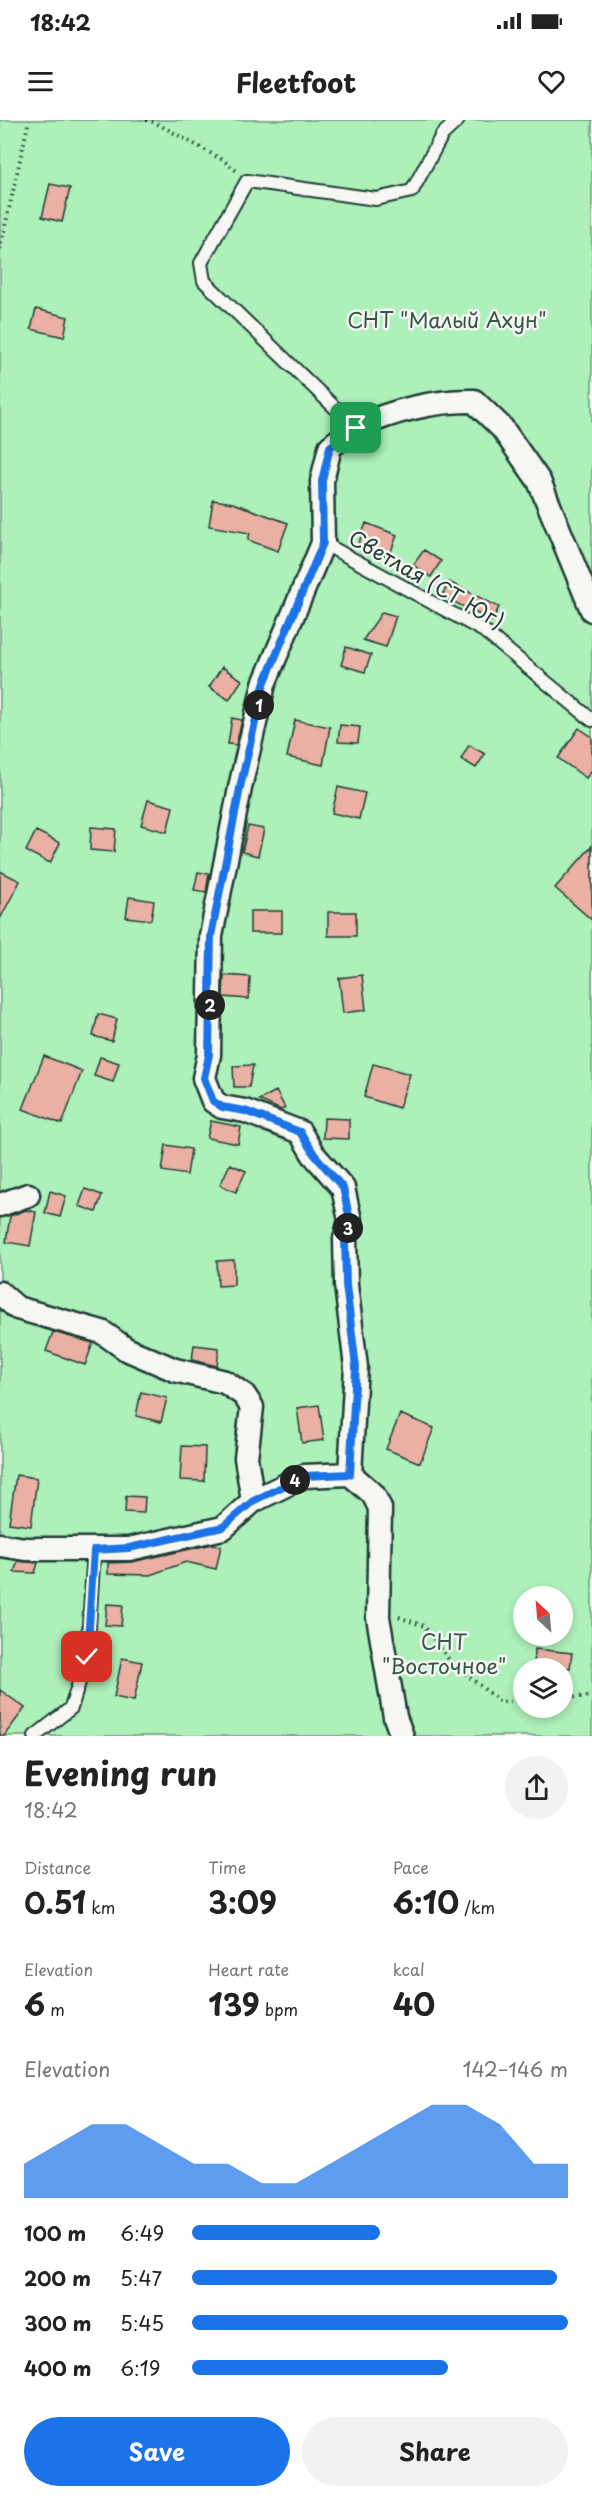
<!DOCTYPE html>
<meta charset="utf-8">
<style>
body{margin:0;font-family:"Playpen Sans",sans-serif;background:#f2f2f2;color:#222;height:100vh;display:flex;flex-direction:column;font-size:22px;white-space:nowrap}
*{box-sizing:border-box;margin:0}
p{font-size:20px;color:#767676}
.icon{flex:none;width:33px;height:33px;fill:none;stroke:currentColor;stroke-width:2;stroke-linecap:round;stroke-linejoin:round}
.map{position:relative;height:1616px;overflow:hidden}
.sheet{display:flex;flex-direction:column;background:#fff;flex:1}
.sheet>*{flex:none}
.needle{width:39px;rotate:334deg}
.buttons{position:absolute;left:513px;top:1466px;display:grid;gap:12px}
.buttons a{display:grid;place-items:center;width:60px;height:60px;border-radius:50%;background:#fff;box-shadow:0 3px 9px #0003;font-size:30px}
.pin{position:absolute;display:grid;place-items:center;width:51px;height:51px;color:#fff;margin:-26px;border-radius:12px;box-shadow:0 3px 9px #0006}
.km{position:absolute;width:30px;height:30px;margin:-15px;border-radius:50%;background:#222;color:#fff;font-size:16px;line-height:30px;text-align:center}
.round{display:grid;place-items:center;flex:none;width:63px;height:63px;border-radius:32px;background:#f2f2f2}
.summary{display:flex;align-items:center;justify-content:space-between;height:102px;padding:0 24px}
h1{font-size:33px;font-weight:700;line-height:45px}
.stats{display:grid;grid-template-columns:repeat(3,1fr);gap:9px;height:102px;padding:6px 24px}
.stats div{display:grid;align-content:center}
.stats b{font-size:30px;font-weight:700}
.stats small{font-size:16px;font-weight:400}
.stats p{font-size:16px}
.chart{height:168px;padding:12px 24px}
.chart p{display:flex;justify-content:space-between}
.chart svg{width:100%;height:108px;margin-top:6px;fill:#1a73e8;opacity:.7}
.button{display:flex;gap:12px;margin-top:auto;padding:12px 24px}
.button a{flex:1;height:69px;border-radius:36px;background:#1a73e8;color:#fff;font-size:24px;font-weight:700;line-height:69px;text-align:center}
.button a+a{background:#f2f2f2;color:#222}
ul{padding:0 24px;list-style:none;font-size:20px}
li{display:grid;grid-template-columns:96px 72px 1fr;align-items:center;height:45px}
li i{height:15px;border-radius:8px;background:#1a73e8}
.status{display:flex;justify-content:space-between;align-items:center;height:42px;padding:0 30px;background:#fff;direction:ltr}
.status svg{height:16px;fill:currentColor}
header{display:flex;justify-content:space-between;align-items:center;height:78px;padding:0 24px;background:#fff;font-size:27px;font-weight:700}
.map>svg:first-child{display:block}
.green{fill:#adf0ba;stroke:#669677;stroke-width:1.5;fill-rule:evenodd}
.building{fill:#e9b0a3;stroke:#1f3d34;stroke-width:1.5}
.lines{fill:none;stroke-linecap:round;stroke-linejoin:round}
.lane-casing{stroke:#1f3d34;stroke-width:16}
.street-casing{stroke:#1f3d34;stroke-width:27}
.path{stroke:#1f3d34;stroke-width:4;stroke-dasharray:1.5 4.5;stroke-linecap:butt}
.lane{stroke:#f6f6f2;stroke-width:12}
.street{stroke:#f6f6f2;stroke-width:22}
.route-casing{stroke:#fff;stroke-width:12}
.route{stroke:#1a73e8;stroke-width:8}
.labels{text-anchor:middle;stroke-width:5;stroke-linejoin:round;paint-order:stroke}
.park-label{font-size:21px;fill:#345848;stroke:#f6f6f2}
.street-label{font-size:21px;fill:#1f3d34;stroke:#f6f6f2}
</style>
<div class="status"><b>18:42</b><svg viewBox="0 0 49 12"><path d="M0 12V9h3v3zM5 12V6h3v6zM10 12V3h3v9zM15 12V0h3v12zM26 1h20v11H26zM47 4h2v5h-2z"/></svg></div>
<header><svg class="icon" aria-label="menu" viewBox="0 0 24 24"><path d="M4 6h16M4 12h16M4 18h16"/></svg>Fleetfoot<svg class="icon" aria-label="heart" viewBox="0 0 24 24"><path d="M12 20l-8-8c-3-5 5-10 8-4 3-6 11-1 8 4z"/></svg></header>
<div class="map">
<svg width="592" height="1616" viewBox="0 0 592 1616">
<rect width="100%" height="100%" fill="#f6f6f2"/>
<filter id="ink" filterUnits="userSpaceOnUse"><feTurbulence type="fractalNoise" baseFrequency=".0167" numOctaves="2"/><feDisplacementMap in="SourceGraphic" scale="12" xChannelSelector="R" yChannelSelector="G"/><feConvolveMatrix kernelMatrix="1 2 1 2 8 2 1 2 1" color-interpolation-filters="sRGB"/></filter>
<g filter="url(#ink)">
<path class="green" d="M0,0H592V1616H0ZM524,1476H562V1515H524ZM524,1548H562V1587H524Z"/>
<path class="building" d="M50,64L70,68L62,102L42,97Z
M36,189L68,197L64,217L31,209Z
M213,380L233,383L288,403L278,431L248,420L250,413L209,406Z
M366,403L397,415L389,437L358,425Z
M424,430L441,441L431,457L413,445Z
M449,462L499,487L492,501L442,476Z
M382,492L396,496L386,527L363,520Z
M346,527L371,535L365,552L341,545Z
M222,547L242,560L229,580L209,567Z
M232,598L242,600L236,625L228,624Z
M295,600L330,607L323,645L287,637Z
M340,605L360,607L358,623L338,622Z
M579,608L592,617V650L586,658L558,638Z
M469,625L485,634L476,648L461,639Z
M338,667L365,673L359,699L332,693Z
M148,680L173,687L167,712L141,705Z
M248,706L264,709L258,736L242,732Z
M91,707L116,709L114,732L90,730Z
M36,711L60,723L50,743L26,731Z
M592,726V800L555,768Z
M0,751L20,761L0,799Z
M198,752L209,754L206,772L194,770Z
M129,777L154,781L151,800L126,797Z
M250,791H282V813H250Z
M328,792H356V816H328Z
M224,855L250,857L249,879L223,877Z
M362,855L366,890L343,893L339,858Z
M98,894L117,899L112,921L93,916Z
M44,936L82,951L62,1004L23,989Z
M100,937L119,943L113,962L94,956Z
M373,944L410,954L399,988L364,977Z
M253,945L249,967H234L233,946Z
M276,971L285,988L281,990L259,980Z
M324,998L349,999V1019L323,1018Z
M211,1001L241,1007L238,1024L207,1018Z
M166,1025L191,1029L187,1055L162,1051Z
M230,1044L246,1051L236,1072L220,1065Z
M85,1069L102,1075L96,1092L79,1086Z
M50,1071L66,1076L60,1097L45,1093Z
M26,1090L36,1092L30,1126L6,1122L10,1096Z
M234,1140V1165L218,1166L217,1141Z
M53,1212L93,1223L85,1245L46,1231Z
M194,1225L219,1228L217,1246L192,1240Z
M141,1272L167,1278L161,1302L136,1296Z
M319,1285L324,1320L302,1323L297,1288Z
M400,1294L434,1308L420,1343L386,1329Z
M182,1326L205,1327L204,1361L180,1360Z
M16,1355L37,1358L31,1406L9,1403Z
M126,1376L145,1377L144,1393L125,1392Z
M213,1424L221,1426L216,1449L186,1442L150,1455L108,1454V1443L132,1442Z
M18,1441L38,1443L35,1453L14,1452Z
M107,1484L123,1485L121,1506L105,1505Z
M535,1529L572,1533L570,1548H534Z
M122,1538L142,1542L134,1581L114,1577Z
M0,1570L25,1588L4,1616H0Z"/>
<g class="lines">
<defs>
<path id="lane" d="M356,308L204,161L201,143L247,61L376,79L412,71L442,15L458,0
M323,423L484,511L592,600
M35,1616L71,1588L87,1537L94,1430"/>
<path id="street" d="M0,1085L28,1075
M0,1173L17,1188L102,1212L126,1229L175,1250L225,1262L244,1275L252,1287L246,1338L253,1381
M0,1425L25,1429H129L223,1408L253,1381L304,1356L350,1354
M402,1616L395,1597L378,1497L380,1388L373,1374L350,1354L356,1247L346,1165L345,1119L350,1100L343,1068L313,1034L300,1012L245,991L222,987L213,981L204,958L209,935L211,816L241,663L264,564L323,423L322,361L330,327C338,321 347,313 356,308C391,291 436,280 474,281L502,308L539,361L592,490"/>
</defs>
<use href="#lane" class="lane-casing"/>
<use href="#street" class="street-casing"/>
<path class="path" d="M146,0L156,3L223,40L238,52
M0,129L29,0
M399,1497L424,1506L450,1541L500,1582L524,1580
M562,1578L592,1576"/>
<use href="#lane" class="lane"/>
<use href="#street" class="street"/>
</g>
</g>
<g class="lines" filter="url(#ink)">
<defs>
<path id="route" d="M87,1537L94,1430L129,1428L223,1407L253,1381L304,1356L350,1354L356,1247L346,1165L345,1119L350,1100L343,1068L314,1034L300,1012L245,991L222,987L213,981L204,958L209,935L211,816L241,663L264,564L323,423L322,361L330,327L356,308"/>
</defs>
<use href="#route" class="route-casing"/>
<use href="#route" class="route"/>
</g>
<g class="labels">
<g class="park-label">
<text x="447" y="208">СНТ "Малый Ахун"</text>
<text x="444" y="1530">СНТ<tspan x="444" dy="24">"Восточное"</tspan></text>
</g>
<g class="street-label">
<text transform="translate(426 460) rotate(30)" y="7">Светлая (СТ Юг)</text>
</g>
</g>
</svg>
<div class="buttons">
<a><svg class="needle" viewBox="-14 -14 28 28"><path d="M0-13l5 13h-10z" fill="#e53935"/><path d="M0 13l5-13h-10z" fill="#767676"/></svg></a>
<a><svg class="icon" aria-label="layers" viewBox="0 0 24 24"><path d="M12 4l9 5-9 5-9-5zM3 14l9 5 9-5"/></svg></a>
</div>
<div class="pin" style="left:356px;top:308px;background:#1e9e55"><svg class="icon" aria-label="arrive" viewBox="0 0 24 24"><path d="M6 21V4h12l-3 4 3 4H6"/></svg></div>
<div class="pin" style="left:87px;top:1537px;background:#d93025"><svg class="icon" aria-label="check" viewBox="0 0 24 24"><path d="M5 12l5 5 9-10"/></svg></div>
<b class="km" style="left:259px;top:585px">1</b>
<b class="km" style="left:210px;top:885px">2</b>
<b class="km" style="left:348px;top:1108px">3</b>
<b class="km" style="left:295px;top:1360px">4</b>
</div>
<section class="sheet">
<div class="summary"><div><h1>Evening run</h1><p>18:42</p></div><a class="round"><svg class="icon" aria-label="share" viewBox="0 0 24 24"><path d="M12 15V3M7 8l5-5 5 5M5 13v7h14v-7"/></svg></a></div>
<div class="stats">
<div><p>Distance</p><b>0.51<small> km</small></b></div>
<div><p>Time</p><b>3:09</b></div>
<div><p>Pace</p><b>6:10<small> /km</small></b></div>
</div>
<div class="stats">
<div><p>Elevation</p><b>6<small> m</small></b></div>
<div><p>Heart rate</p><b>139<small> bpm</small></b></div>
<div><p>kcal</p><b>40</b></div>
</div>
<div class="chart"><p><span>Elevation</span>142–146 m</p>
<svg viewBox="0 0 160 44" preserveAspectRatio="none"><path d="M0 44V30L10 22L20 14L30 14L40 22L50 30L60 30L70 38L80 38L90 30L100 22L110 14L120 6L130 6L140 14L150 30L160 30V44z"/></svg>
</div>
<ul>
<li><b>100 m</b>6:49<i style="width:50%"></i></li>
<li><b>200 m</b>5:47<i style="width:97%"></i></li>
<li><b>300 m</b>5:45<i style="width:100%"></i></li>
<li><b>400 m</b>6:19<i style="width:68%"></i></li>
</ul>
<div class="button"><a>Save</a><a>Share</a></div>
</section>
